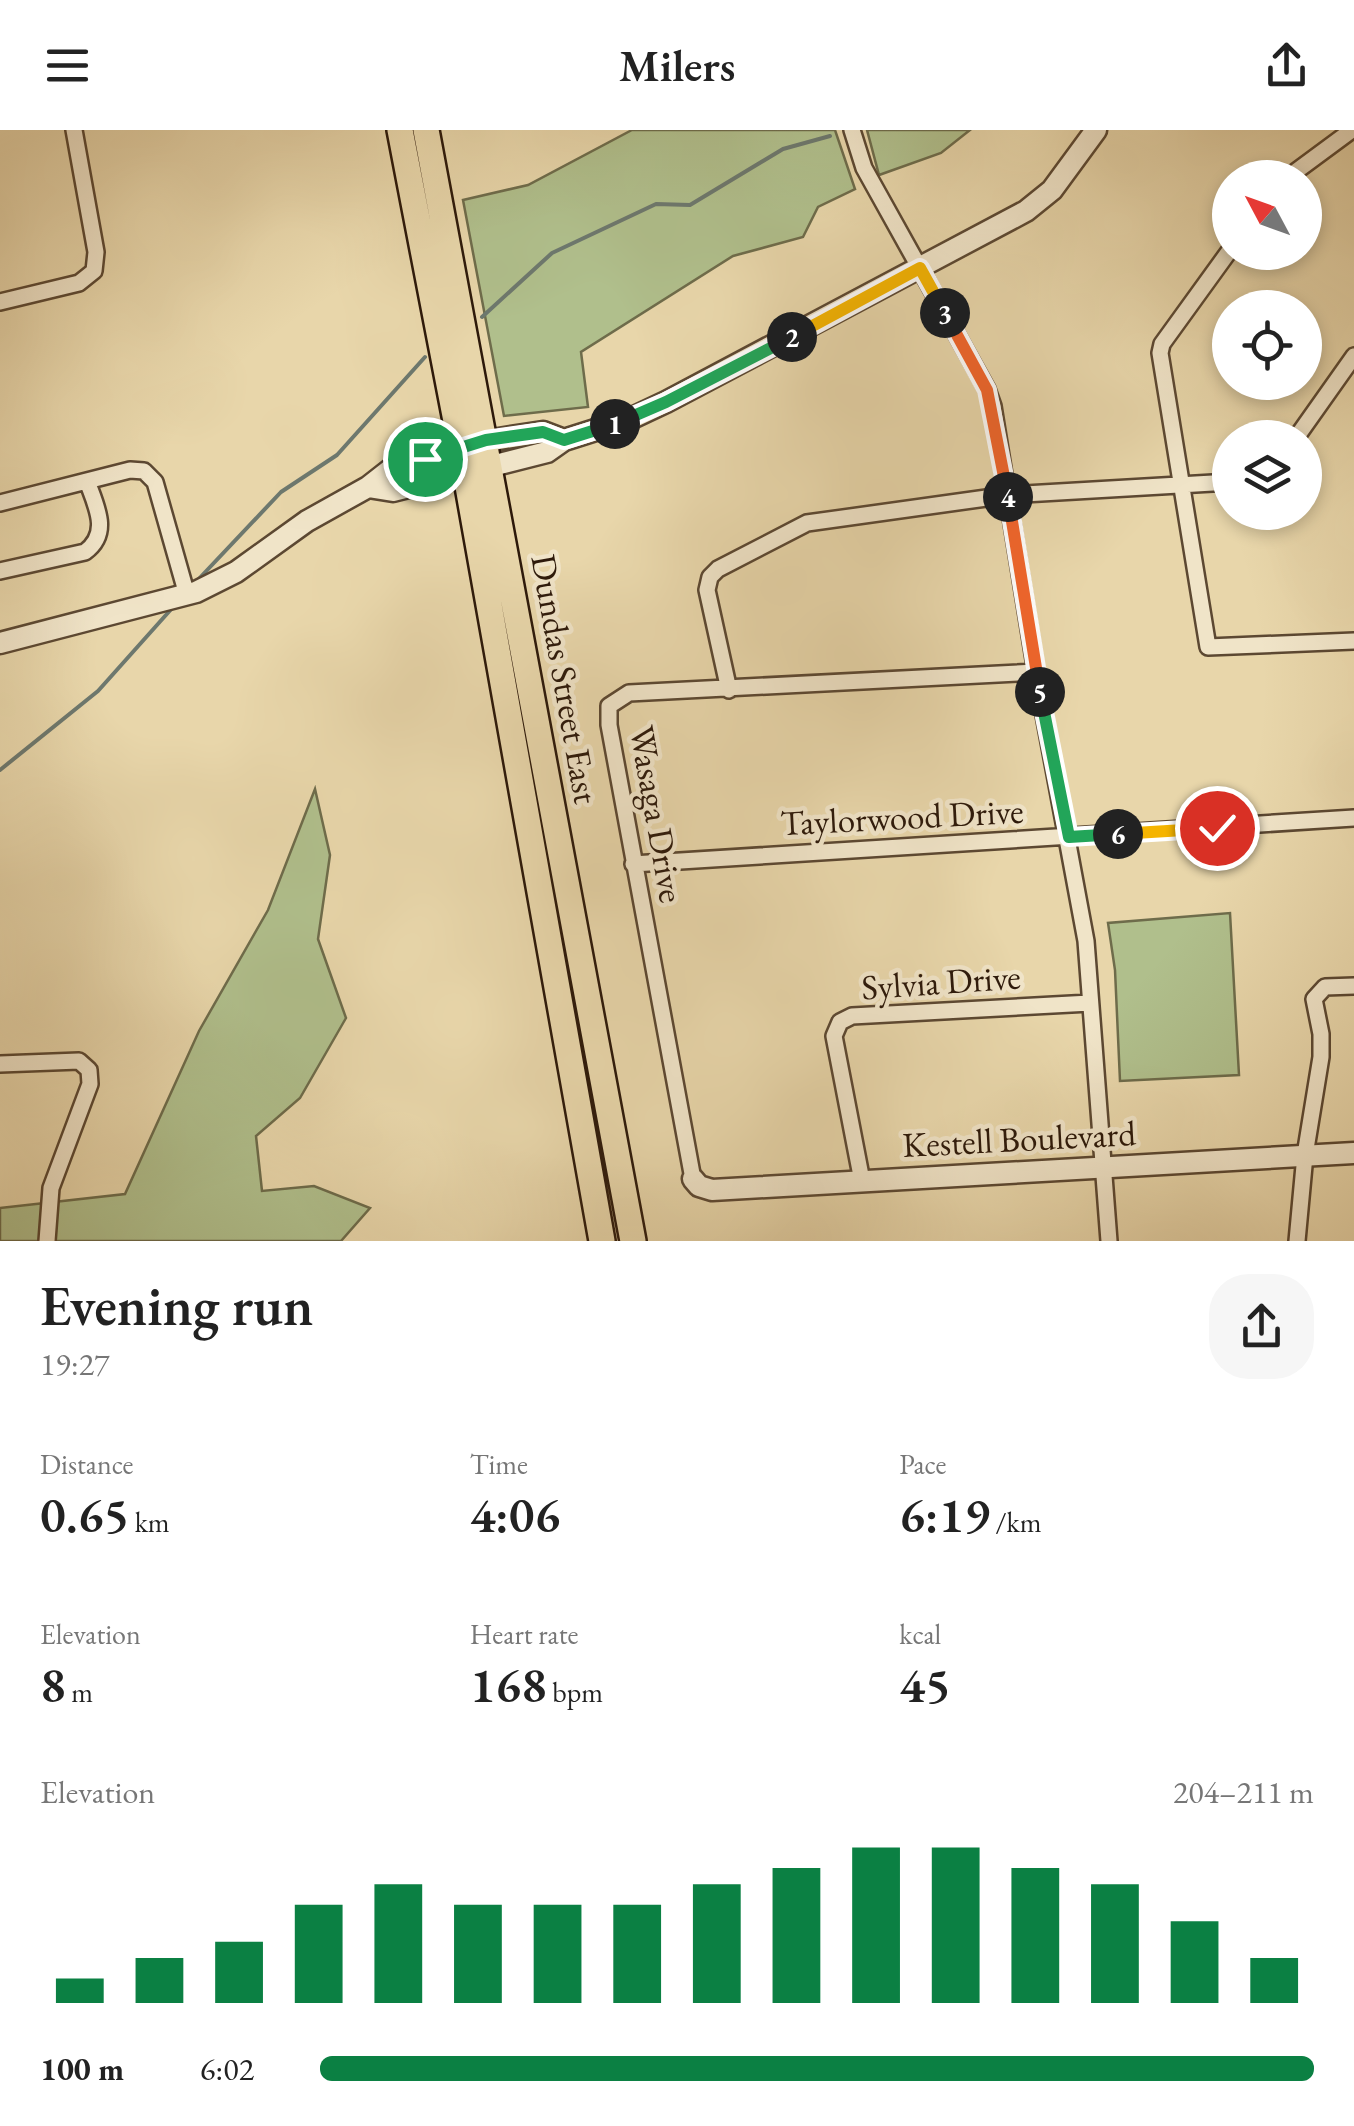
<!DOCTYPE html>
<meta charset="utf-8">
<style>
body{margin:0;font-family:"EB Garamond",serif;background:#f6f6f6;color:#222;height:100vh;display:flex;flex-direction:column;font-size:38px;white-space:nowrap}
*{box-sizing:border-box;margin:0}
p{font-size:32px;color:#767676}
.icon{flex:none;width:55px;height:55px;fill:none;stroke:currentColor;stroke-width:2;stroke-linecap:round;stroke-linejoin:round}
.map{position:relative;height:1111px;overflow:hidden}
.details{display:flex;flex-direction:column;background:#fff;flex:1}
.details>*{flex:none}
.needle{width:65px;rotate:311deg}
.controls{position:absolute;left:1212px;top:30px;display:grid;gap:20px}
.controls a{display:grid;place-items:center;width:110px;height:110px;border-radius:50%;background:#fff;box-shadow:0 5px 15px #0003;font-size:50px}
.pin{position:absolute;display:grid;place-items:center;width:85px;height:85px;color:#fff;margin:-42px;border:5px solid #fff;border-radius:50%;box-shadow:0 2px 10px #0007}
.km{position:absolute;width:50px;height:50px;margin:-25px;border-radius:50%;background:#222;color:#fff;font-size:28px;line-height:50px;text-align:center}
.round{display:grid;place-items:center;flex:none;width:105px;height:105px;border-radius:40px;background:#f6f6f6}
.head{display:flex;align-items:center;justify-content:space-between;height:170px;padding:0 40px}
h1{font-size:55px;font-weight:600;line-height:75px}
.figures{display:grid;grid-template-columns:repeat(3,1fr);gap:15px;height:170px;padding:10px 40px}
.figures div{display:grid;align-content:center}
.figures b{font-size:50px;font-weight:600}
.figures small{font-size:28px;font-weight:400}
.figures p{font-size:28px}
.chart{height:280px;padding:20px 40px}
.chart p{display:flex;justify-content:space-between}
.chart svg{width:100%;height:180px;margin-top:10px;stroke:#0b8043;stroke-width:6}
ul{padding:0 40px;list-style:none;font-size:32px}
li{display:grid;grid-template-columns:160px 120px 1fr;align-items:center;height:75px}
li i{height:25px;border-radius:12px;background:#0b8043}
header{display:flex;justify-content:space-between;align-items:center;height:130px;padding:0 40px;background:#fff;font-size:45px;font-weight:600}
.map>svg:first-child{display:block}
.green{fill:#b0bf8c;stroke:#6e6c4b;stroke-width:2.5}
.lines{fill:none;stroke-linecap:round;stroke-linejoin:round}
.stream{stroke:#6d786e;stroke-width:4}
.minor-casing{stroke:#5c4832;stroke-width:20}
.tertiary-casing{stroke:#5c4832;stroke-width:25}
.primary-casing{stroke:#2d190a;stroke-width:30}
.minor{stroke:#f0e4c8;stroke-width:15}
.tertiary{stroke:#f0e4c8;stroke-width:20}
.primary{stroke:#e8d6aa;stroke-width:25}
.split-1-casing{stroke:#fff;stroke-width:20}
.split-2-casing{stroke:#fff;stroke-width:20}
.split-3-casing{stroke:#fff;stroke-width:20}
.split-4-casing{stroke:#fff;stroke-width:20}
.split-5-casing{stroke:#fff;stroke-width:20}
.split-6-casing{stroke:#fff;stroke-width:20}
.split-7-casing{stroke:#fff;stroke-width:20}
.split-1{stroke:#22a559;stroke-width:12}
.split-2{stroke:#22a559;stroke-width:12}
.split-3{stroke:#f5b400;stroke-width:12}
.split-4{stroke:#f0652b;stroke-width:12}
.split-5{stroke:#f0652b;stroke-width:12}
.split-6{stroke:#22a559;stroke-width:12}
.split-7{stroke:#f5b400;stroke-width:12}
.labels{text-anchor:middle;stroke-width:9;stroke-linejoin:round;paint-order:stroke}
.street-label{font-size:35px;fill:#2d190a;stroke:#f0e4c8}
</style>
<header><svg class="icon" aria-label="menu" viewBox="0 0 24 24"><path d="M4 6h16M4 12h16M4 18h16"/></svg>Milers<svg class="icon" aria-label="share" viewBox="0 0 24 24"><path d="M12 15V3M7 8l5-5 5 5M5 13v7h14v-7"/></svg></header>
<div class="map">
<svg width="1354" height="1111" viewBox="0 0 1354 1111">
<rect width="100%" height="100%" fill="#e8d6aa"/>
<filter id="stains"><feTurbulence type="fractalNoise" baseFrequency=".002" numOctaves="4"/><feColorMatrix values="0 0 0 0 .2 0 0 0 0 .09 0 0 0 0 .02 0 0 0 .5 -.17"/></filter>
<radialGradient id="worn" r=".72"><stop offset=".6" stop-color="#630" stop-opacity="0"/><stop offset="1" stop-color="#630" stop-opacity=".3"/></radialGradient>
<path class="green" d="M632,0H835L855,59L818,77L803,107L733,126L581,222L588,277L504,286L463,70L528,55Z
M867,0H970L941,23L879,45Z
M315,659L330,725L318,809L346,888L300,968L256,1006L262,1061L314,1056L370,1078L341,1111H0V1078L125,1064L199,901L268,780Z
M1230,783L1239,945L1120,951L1115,840L1108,793Z"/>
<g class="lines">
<path class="stream" d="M482,187L552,123L656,74L690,75L783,19L830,6
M194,454L281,362L337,325L425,227
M0,640L98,561L174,476"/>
<defs>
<path id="minor" d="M852,0L864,38L987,259L993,276L1036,542L1086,811L1109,1111
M1287,48L1352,0
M1230,120L1162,214L1160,223L1208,517L1354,511
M0,172L79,153L94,141L96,122L74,0
M1296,308L1354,226
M0,373L130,340L144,341L155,352L187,465
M0,441L85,422C111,403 96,376 87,351
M729,560L707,460L710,447L718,439L807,393L1008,365L1230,352
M633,734L1354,688
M0,934L79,931L89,940L90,954L51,1058L47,1111
M693,1049L609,595V576L629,563L1036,542
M862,1051L834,906L840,892L852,886L1090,873
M1297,1111L1305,1025L1321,927V904L1314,869L1325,857L1354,856"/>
<path id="tertiary" d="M368,357L393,361L547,322L564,310L630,289L666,272L1026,81L1052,60L1096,0
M0,513L196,462L236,442L307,391L368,357L391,339L486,311L543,302L564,310
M693,1049L699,1056L712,1060L1354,1023"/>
<path id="primary" d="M400,0L461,317L602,1111
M426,0L633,1111"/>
</defs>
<use href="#minor" class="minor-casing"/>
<use href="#tertiary" class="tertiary-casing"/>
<use href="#primary" class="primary-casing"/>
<use href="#minor" class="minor"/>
<use href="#tertiary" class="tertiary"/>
<use href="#primary" class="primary"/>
</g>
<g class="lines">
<defs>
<path id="split-1" d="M425,329L486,310L543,302L564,310L615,294"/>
<path id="split-2" d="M615,294L666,272L792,207"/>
<path id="split-3" d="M792,207L920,138L945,183"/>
<path id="split-4" d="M945,183L987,260L1008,367"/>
<path id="split-5" d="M1008,367L1040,562"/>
<path id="split-6" d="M1040,562L1069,707L1118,704"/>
<path id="split-7" d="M1118,704L1217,698"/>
</defs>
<use href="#split-1" class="split-1-casing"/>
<use href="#split-2" class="split-2-casing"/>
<use href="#split-3" class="split-3-casing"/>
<use href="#split-4" class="split-4-casing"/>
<use href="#split-5" class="split-5-casing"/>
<use href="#split-6" class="split-6-casing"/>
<use href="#split-7" class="split-7-casing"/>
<use href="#split-1" class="split-1"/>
<use href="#split-2" class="split-2"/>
<use href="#split-3" class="split-3"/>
<use href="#split-4" class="split-4"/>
<use href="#split-5" class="split-5"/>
<use href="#split-6" class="split-6"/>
<use href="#split-7" class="split-7"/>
</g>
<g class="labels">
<g class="street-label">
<text transform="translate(565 549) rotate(80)" y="12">Dundas Street East</text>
<text transform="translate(657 684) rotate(80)" y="12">Wasaga Drive</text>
<text transform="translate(902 687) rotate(-3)" y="12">Taylorwood Drive</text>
<text transform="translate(941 852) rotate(-4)" y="12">Sylvia Drive</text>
<text transform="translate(1019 1009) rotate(-3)" y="12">Kestell Boulevard</text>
</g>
</g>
<rect width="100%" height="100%" filter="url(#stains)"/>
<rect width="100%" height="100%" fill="url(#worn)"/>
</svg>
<div class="controls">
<a><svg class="needle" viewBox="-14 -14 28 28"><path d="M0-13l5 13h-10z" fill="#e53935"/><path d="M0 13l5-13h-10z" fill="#767676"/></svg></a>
<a><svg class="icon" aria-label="locate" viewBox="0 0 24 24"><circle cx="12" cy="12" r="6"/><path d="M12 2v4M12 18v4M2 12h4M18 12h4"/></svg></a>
<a><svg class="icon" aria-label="layers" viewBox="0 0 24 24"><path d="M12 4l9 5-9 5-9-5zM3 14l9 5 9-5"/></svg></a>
</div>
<div class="pin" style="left:425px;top:329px;background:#1e9e55"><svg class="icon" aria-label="arrive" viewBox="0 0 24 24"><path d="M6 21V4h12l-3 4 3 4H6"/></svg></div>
<div class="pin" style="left:1217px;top:698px;background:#d93025"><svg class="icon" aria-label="check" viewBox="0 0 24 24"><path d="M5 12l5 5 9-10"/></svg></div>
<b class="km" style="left:615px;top:294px">1</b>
<b class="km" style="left:792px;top:207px">2</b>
<b class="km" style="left:945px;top:183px">3</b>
<b class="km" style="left:1008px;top:367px">4</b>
<b class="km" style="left:1040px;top:562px">5</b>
<b class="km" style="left:1118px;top:704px">6</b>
</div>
<section class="details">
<div class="head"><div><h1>Evening run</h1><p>19:27</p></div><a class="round"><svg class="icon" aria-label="share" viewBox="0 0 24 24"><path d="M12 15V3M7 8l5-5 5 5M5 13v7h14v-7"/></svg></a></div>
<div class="figures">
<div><p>Distance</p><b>0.65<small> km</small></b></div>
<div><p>Time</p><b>4:06</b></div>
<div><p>Pace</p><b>6:19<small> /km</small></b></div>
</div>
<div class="figures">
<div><p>Elevation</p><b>8<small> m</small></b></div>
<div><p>Heart rate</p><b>168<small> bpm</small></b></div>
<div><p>kcal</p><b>45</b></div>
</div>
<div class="chart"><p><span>Elevation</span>204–211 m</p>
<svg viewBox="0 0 160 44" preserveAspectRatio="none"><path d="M5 44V38M15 44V33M25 44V29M35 44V20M45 44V15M55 44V20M65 44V20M75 44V20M85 44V15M95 44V11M105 44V6M115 44V6M125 44V11M135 44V15M145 44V24M155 44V33"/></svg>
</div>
<ul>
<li><b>100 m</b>6:02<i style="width:100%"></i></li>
</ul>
</section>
